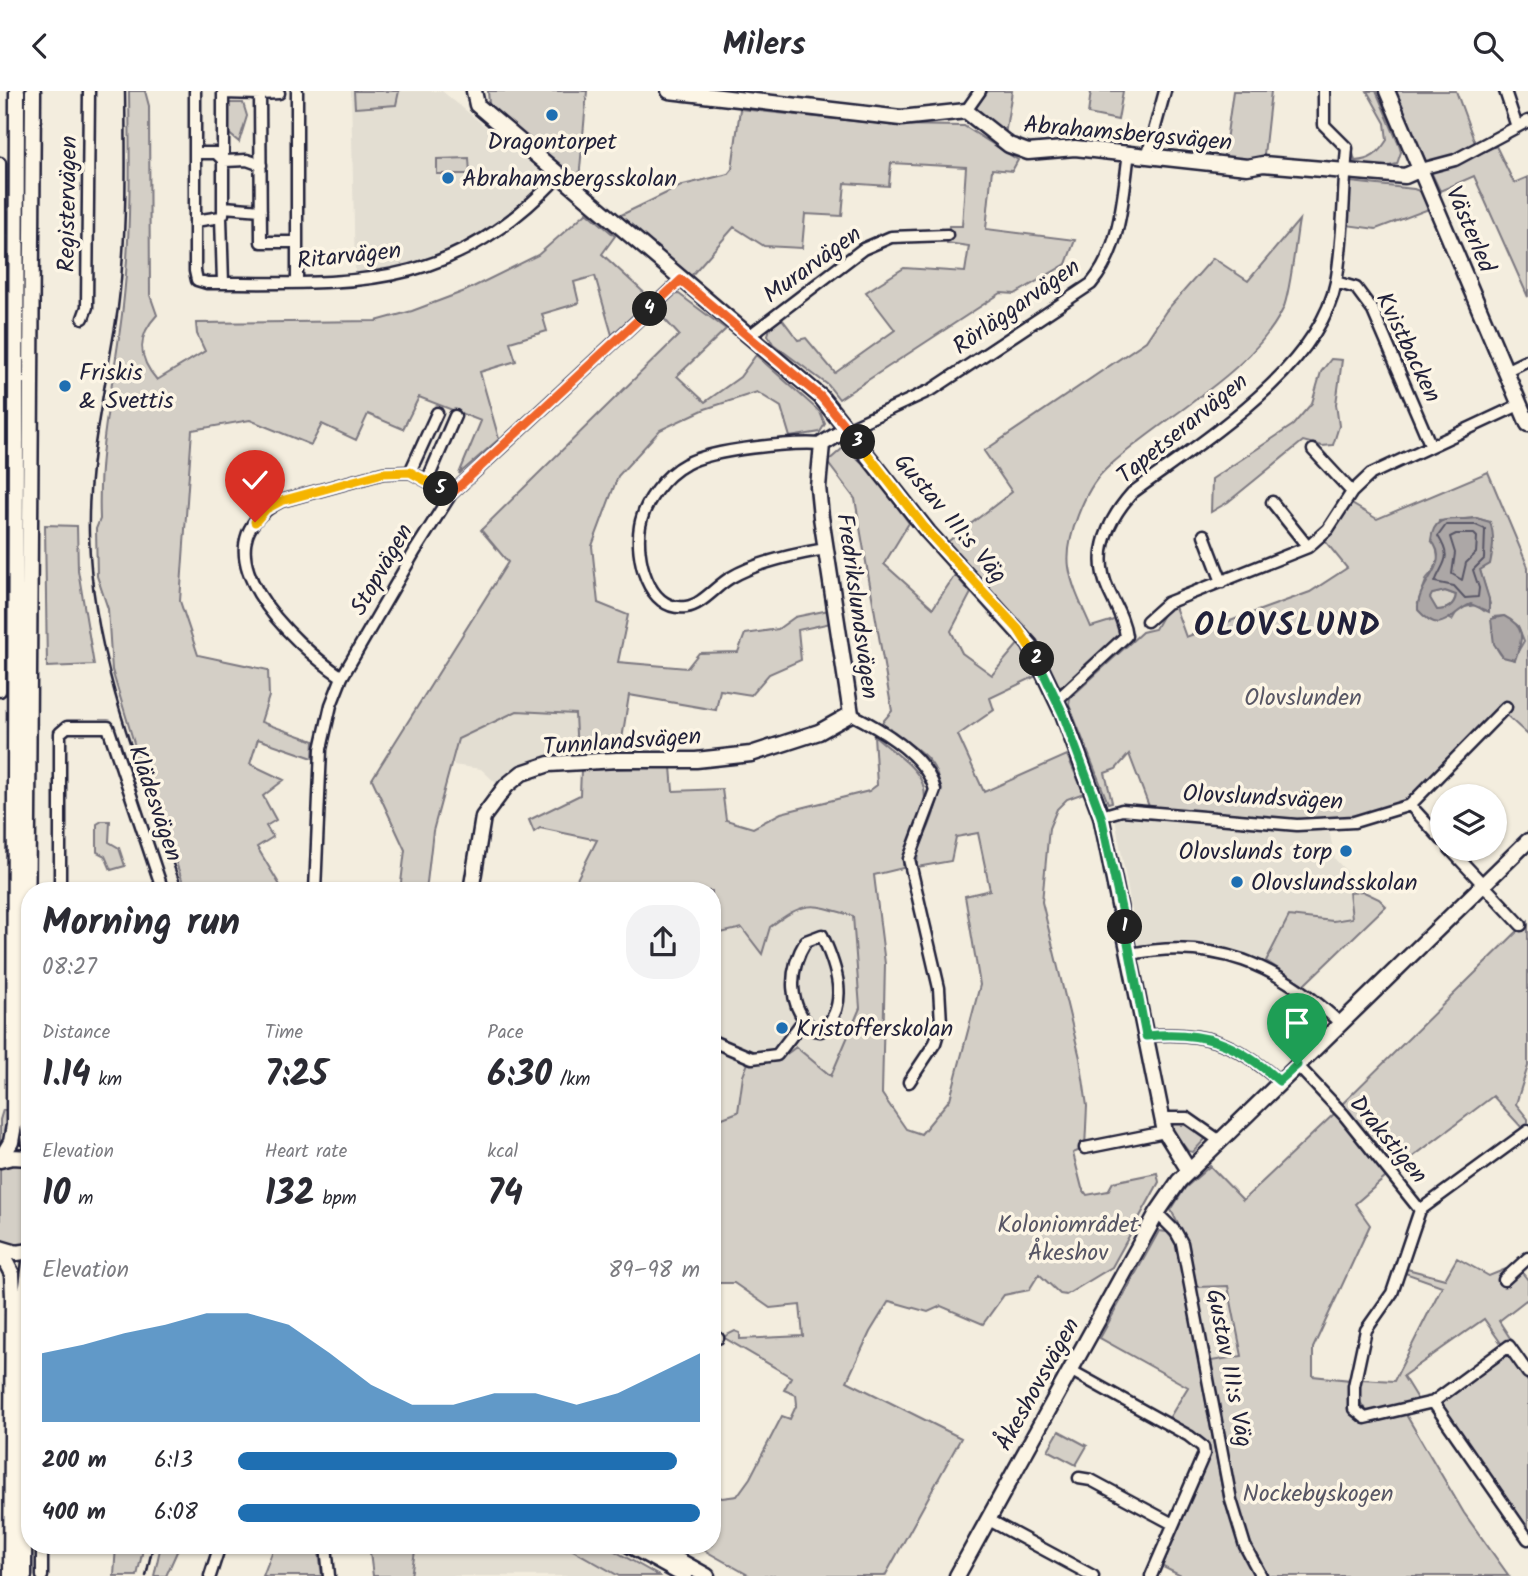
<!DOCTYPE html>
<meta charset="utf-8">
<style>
body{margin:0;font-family:Kalam,sans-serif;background:#f2f2f3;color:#2b2b33;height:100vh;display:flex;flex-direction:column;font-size:26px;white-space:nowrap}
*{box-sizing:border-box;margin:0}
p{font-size:23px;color:#7c7c81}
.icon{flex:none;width:38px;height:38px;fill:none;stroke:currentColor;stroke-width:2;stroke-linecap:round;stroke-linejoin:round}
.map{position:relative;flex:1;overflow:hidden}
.panel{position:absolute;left:21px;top:791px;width:700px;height:672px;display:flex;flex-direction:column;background:#fff;border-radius:28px;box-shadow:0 2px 5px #0004}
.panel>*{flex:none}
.tools{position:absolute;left:1430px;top:693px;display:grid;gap:14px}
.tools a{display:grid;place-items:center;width:77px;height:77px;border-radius:50%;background:#fff;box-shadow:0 2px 5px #0004;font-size:35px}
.pin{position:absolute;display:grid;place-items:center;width:60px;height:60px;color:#fff;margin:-72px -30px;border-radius:50% 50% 50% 0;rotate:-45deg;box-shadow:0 0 7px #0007}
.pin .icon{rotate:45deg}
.km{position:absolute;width:35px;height:35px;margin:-18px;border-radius:50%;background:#222;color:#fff;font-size:19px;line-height:35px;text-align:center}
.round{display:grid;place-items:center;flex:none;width:74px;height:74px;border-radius:28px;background:#f2f2f3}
.head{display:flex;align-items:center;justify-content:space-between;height:119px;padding:0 21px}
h1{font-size:38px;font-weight:600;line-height:52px}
.metrics{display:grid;grid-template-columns:repeat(3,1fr);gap:10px;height:119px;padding:7px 21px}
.metrics div{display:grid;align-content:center}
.metrics b{font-size:35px;font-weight:600}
.metrics small{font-size:19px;font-weight:400}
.metrics p{font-size:19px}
.chart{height:196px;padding:14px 21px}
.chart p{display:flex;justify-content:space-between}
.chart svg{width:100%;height:126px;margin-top:7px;fill:#1f6fb2;opacity:.7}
ul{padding:0 21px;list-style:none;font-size:23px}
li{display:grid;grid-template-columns:112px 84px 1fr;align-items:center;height:52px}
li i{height:18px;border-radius:9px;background:#1f6fb2}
header{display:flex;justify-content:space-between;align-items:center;height:91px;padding:0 21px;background:#fff;font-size:32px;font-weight:600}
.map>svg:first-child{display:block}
.built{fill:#e3ded2}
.green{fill:#d4cfc6;stroke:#7b7880;stroke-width:2;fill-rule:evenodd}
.water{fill:#aca7a6;stroke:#75727b;stroke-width:2;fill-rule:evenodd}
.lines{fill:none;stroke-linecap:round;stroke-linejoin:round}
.shore{stroke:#595766;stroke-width:2}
.street-casing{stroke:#22223b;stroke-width:15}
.secondary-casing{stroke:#22223b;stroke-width:19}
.street{stroke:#fcf5e5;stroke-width:10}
.secondary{stroke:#fcf5e5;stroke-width:14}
.rail{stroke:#22223b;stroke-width:2.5}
.split-1-casing{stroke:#fff;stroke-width:14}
.split-2-casing{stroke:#fff;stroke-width:14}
.split-3-casing{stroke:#fff;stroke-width:14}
.split-4-casing{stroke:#fff;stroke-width:14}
.split-5-casing{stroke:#fff;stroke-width:14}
.split-6-casing{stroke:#fff;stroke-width:14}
.split-1{stroke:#22a559;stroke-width:9}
.split-2{stroke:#22a559;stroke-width:9}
.split-3{stroke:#f5b400;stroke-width:9}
.split-4{stroke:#f0652b;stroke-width:9}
.split-5{stroke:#f0652b;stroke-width:9}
.split-6{stroke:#f5b400;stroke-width:9}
.poi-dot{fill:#1f6fb2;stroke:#fcf5e5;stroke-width:2.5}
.labels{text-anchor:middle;stroke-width:7;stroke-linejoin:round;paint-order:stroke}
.street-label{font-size:24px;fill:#22223b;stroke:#fcf5e5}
.poi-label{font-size:24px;fill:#22223b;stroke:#fcf5e5;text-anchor:start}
.park-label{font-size:24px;fill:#575665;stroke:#fcf5e5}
.district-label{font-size:32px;font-weight:bold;letter-spacing:2px;fill:#22223b;stroke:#fcf5e5}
</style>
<header><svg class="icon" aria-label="back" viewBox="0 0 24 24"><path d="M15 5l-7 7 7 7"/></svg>Milers<svg class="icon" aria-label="search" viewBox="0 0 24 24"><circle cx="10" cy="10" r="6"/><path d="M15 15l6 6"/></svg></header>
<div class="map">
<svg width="1528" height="1485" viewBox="0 0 1528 1485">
<rect width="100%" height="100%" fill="#f3edde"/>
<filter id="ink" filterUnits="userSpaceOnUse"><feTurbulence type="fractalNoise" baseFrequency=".0143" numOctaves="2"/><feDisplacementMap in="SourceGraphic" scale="14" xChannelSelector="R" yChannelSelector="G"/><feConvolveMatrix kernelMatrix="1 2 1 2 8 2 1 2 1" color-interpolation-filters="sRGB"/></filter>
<g filter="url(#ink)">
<path class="built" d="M351,0H442L542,82V92L519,116L488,137L436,164L403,175L355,181Z
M517,620L576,624L577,663L533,671L516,678L498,694L481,678L453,674L458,648Z
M1124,725L1329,739L1335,768L1346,780L1352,827L1333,830L1289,825L1266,870L1219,855L1158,851L1138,854L1115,727Z
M820,814L853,824L860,917L831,986L781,968L766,973L749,972L743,985L738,1021L712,1031V844L742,837L770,836L800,815Z
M1228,1194L1242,1265L1211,1270L1197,1196Z
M416,1454H564L619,1485H411Z"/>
<path class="green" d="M129,0H145L149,15L150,204L157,224C136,246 138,267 157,289L205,260L197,243L196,232L376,230L412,220L465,200L538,164L587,121L615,145L602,163L651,208L612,244L595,185L574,191L579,212L542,223L547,240L510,251L516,270L480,281L499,348L459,383L481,330L419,306L403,338L368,323L356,349L322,333L311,354L250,329L192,339L180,510L198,564L268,579L269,605L261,631L314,650L313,667L258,648L250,673L284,689L263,705L276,729L266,735L273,746L257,756L281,796L274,800H186L134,652L112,579L108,518L97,485L96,438L100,428C97,356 115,287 123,215C131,143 130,72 129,0Z
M354,0H399L396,14L355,17Z
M488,0H587L579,89L494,19L489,13Z
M988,0H1012L1005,44L976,22V16Z
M1091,0H1123L1118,29L1088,23Z
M1233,0H1271L1263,73L1223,71Z
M1367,0H1376L1399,54L1401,61L1397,73L1385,76L1352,74L1353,62L1355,70C1371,69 1378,63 1387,49L1385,32Z
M1393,0H1456L1479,63L1496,55L1514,92L1528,86V206L1474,85L1440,100Z
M229,12H243L247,25L239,51L227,41Z
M740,18L892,34L964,35L1018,69L1012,80L992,78L986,138L1075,149L1066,173L1015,203L1001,202L839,308L828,294L773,253L768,244L770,237L782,228L798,249L806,247L835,282L895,239L866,201L904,177L965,181L969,155L947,152L949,135H962L966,76L891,72L889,95L845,92L842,125L805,123L802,157L764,155L734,136L691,185L619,125L683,94L728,83L732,78Z
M469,67L470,83H437V68Z
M1351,91L1414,98L1422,101L1429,118L1376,138L1346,134Z
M1299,129C1295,151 1291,200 1283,218C1251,284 1157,329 1105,379C1085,398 1065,448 1069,476C1072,497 1083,517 1091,536L1117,528L1126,545L1062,596L1056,592L1036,551L1024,534L946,452L1012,401L984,360L1146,250L1166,220L1213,167L1248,190Z
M679,203L726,238L677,285L705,311L740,286L756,264L820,321L825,333L820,341L790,346L781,316L757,301L705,318L660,339L618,385L592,455L598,512L628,524L618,571L687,577L699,562L738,561L745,543L778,538L795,526L829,519L831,532L798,539L801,569L769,583L751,604L720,599L716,619L629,604L620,661L577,663L575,623L517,620L458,648L433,740L426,800H400L405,759L372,688L508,471L481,439L679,244L656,219L672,204Z
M1331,268L1342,269L1336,313L1339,335L1333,354L1322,355L1303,350L1228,411L1211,421L1212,388L1293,334L1312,312L1321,281Z
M843,357L868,376L909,432L884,473L933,517L955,484L971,502L951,540L962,562L992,584L1019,552L1036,585L990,607L994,619L958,644L984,701L1067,664L1084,702L1067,708L1057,718L1049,737L1042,811L1080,967L1087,1015L1085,1057L1073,1062L1082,1097L1087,1104L1108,1100L1113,1091L1157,1082L1159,1091L1112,1176L1066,1204L1060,1203L1039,1183L1029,1199L1004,1204L983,1233L941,1215L928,1221L889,1210L870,1241L847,1290L961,1347L885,1485H750L695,1454H712V1403L722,1407L737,1405L750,1387L782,1325L790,1328L797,1313L796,1304L784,1299L791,1286L723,1246L735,1240L740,1242V1248L803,1245L800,1214L770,1217L734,1192H712V1031L738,1021L743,985L748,972C769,973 780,969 796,956L831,985L860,917L853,825C811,812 806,809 770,836L762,863L742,837L712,844V800H571L597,749L540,737L534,741L529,729L580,704L581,679L671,676L673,700L722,698L726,729L753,737L781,722L869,700L877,694L874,644C905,672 939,685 919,731C912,749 903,758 903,777L874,784L885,873L882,1003L906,1038L921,1043L950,1008L980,894L965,805L990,799L978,742L956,746L951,770L917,776C916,761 923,749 929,735C954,675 928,664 880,634L892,620L855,408L827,371Z
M1488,381L1528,476V644L1501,619L1406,709L1353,727L1298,729L1150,718L1129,663L1116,678L1105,682L1112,711L1108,712L1069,614L1070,607L1142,541L1155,538L1165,520L1174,513L1186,546L1310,501L1347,477L1325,450L1350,412L1377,428ZM1476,427L1490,431L1480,479L1490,513L1484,520L1476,514L1459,517L1452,529L1418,512L1427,487L1439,473L1436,454L1439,430ZM1504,525L1518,535L1524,550L1517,562L1503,566C1492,555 1493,540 1493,526Z
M45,434L77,435L78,479L94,574L47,576Z
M1445,500L1456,504C1454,514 1447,519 1437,519L1429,507L1432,503Z
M102,730H110L109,751L119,757L125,775L111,779L105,765L97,761V733Z
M1362,800L1379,808L1386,815L1304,894L1266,870L1289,825L1333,830L1352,827L1349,801Z
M1528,830V975L1516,1013L1528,1028V1033L1522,1037L1493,1005L1394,1080L1341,1014Z
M3,1019H8L7,1046L0,1058V1029Z
M1335,1022L1386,1086L1355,1113L1370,1134L1313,1257V1285L1350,1289C1350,1307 1345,1323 1362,1332L1405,1322L1464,1422L1509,1485H1266C1230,1419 1223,1343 1211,1270L1242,1265L1228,1195L1197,1196L1186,1149L1171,1119L1185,1097L1210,1075L1243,1109Z
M1177,1029L1186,1030L1209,1044L1193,1061L1188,1060L1175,1044L1171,1033Z
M12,1072L30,1073V1153L12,1154L0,1150V1076Z
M1159,1140L1167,1141L1177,1154L1224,1408L1241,1458L1255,1485H1181L1161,1475L1208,1361L1168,1329L1188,1296L1100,1247Z
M1457,1167L1489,1185L1506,1178L1514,1186L1520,1179L1528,1189V1211L1526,1209L1499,1230L1512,1250L1503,1255L1484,1228L1403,1285L1419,1311L1369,1321C1356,1313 1360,1302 1361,1288L1394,1290L1442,1195L1405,1182L1407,1178L1445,1188Z
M1506,1265H1510L1528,1291V1437L1443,1315V1310Z
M1059,1340L1087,1355L1076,1374L1048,1359Z
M116,1454H144L137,1485H114Z
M161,1454H180L166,1485H154Z
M275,1454H318L322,1485H263Z
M369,1454H416L411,1485H373Z
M564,1454H604L659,1485H619Z"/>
<path class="water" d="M1476,427L1490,431C1495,445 1493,459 1490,473L1480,479L1489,508V521L1471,513C1450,521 1443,547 1418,519C1416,491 1453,474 1431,449C1434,420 1456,431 1476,427ZM1445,500L1456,504C1455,514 1447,519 1437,519L1430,507L1432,503Z
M1504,525C1528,537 1522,549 1515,569L1503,566L1494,553L1491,528Z"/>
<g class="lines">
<path class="shore" d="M1446,434H1476L1485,438L1484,468L1473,479L1479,497L1478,506L1465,507L1454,495L1435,491C1443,470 1453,469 1438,445Z
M1456,443H1474L1477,446L1476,462L1466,472L1462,489L1452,483L1455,462L1450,446Z"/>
<defs>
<path id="street" d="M195,0V180L197,189L207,192C356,192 448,202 559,85
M297,0V191
M1505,0L1517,36
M279,2L260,3L261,151H297
M966,20L980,0
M195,62H216L224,70L247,69L261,74
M1148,62L1165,0
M0,72V600
M1421,78L1455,69L1528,30
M224,116L261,119
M221,126L223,192
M195,130L221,126L223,123V2L260,3
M1336,191L1356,197L1373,220L1430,353
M83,227L87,216L89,0
M749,245L863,158L891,146L947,144
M1505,280L1528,269
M847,338L933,298L1091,193C1121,158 1123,105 1129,61
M822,353C791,351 713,358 686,373C665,384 644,411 640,435C635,464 647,521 686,516C702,514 716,495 730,487C757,471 795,463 826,458
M1313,359L1352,401
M410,381L437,322
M427,390L455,325
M1272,411L1308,456
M1204,444L1222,491
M1147,530L1167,512L1308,456L1328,438L1352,401L1371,383L1519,314
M342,586C293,553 190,456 281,410L383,382L410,381L451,403
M1057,609L1126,545C1124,528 1115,514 1108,498C1092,463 1108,429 1132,402C1199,352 1319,279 1336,191C1344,148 1343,101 1347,57L1324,34V0
M851,623C881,638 926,665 935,699L909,768L939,897L941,932L935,952L909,991
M1410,714L1442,749
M1101,725L1122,719L1297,734L1354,731L1410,714L1506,616
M1450,758L1521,834
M60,800V642L67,636H108L163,800
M315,800L321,658L331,614L342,586L415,460L451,403L681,189
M822,844C835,873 852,915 821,940L814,939C787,916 788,879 806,850Z
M1130,863C1215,846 1278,874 1340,932
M1146,945C1204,939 1236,952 1279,990
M712,950L752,967L777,964L803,930
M1297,974L1344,1024L1420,1119
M1162,1027H1187L1220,1050
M1085,1057L1165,1041
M1157,1122L1176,1141L1182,1152L1231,1409L1245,1455L1261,1485
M1504,1189L1528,1167
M712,1244L718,1247
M1070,1279L1189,1345L1203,1356L1204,1363L1151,1485
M1528,1282L1509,1255L1433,1311L1528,1448
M1433,1311L1365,1327L1354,1318V1295L1366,1239L1392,1202L1420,1119L1528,1040
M1079,1387L1091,1389L1173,1433
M989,1429L1093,1485
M326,1454L329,1485
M42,1485V1454
M210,1485L220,1454"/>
<path id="secondary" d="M474,0L477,14L821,306L928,441L1030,554L1063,623L1101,725L1165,1041L1188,1078
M669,0L901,27L966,20L1009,54L1028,61L1075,57L1247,76L1263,73L1405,85L1421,78
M1387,0L1528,333
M471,800L483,726L506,695L522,682L549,673L617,669H696L751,663L819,641L851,623L821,426L818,396L822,353L847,338
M30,1053L26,1015L33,0
M0,1069L11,1051L14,1034L17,0
M0,1069L12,1066L30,1067
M0,1157L17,1162L30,1160
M0,1160L12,1183L13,1205L11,1485
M629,1454L685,1485
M651,1454L707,1485
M24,1485L25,1211L30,1172
M957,1485L1157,1122L1179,1090L1528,750"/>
</defs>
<use href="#street" class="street-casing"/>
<use href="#secondary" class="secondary-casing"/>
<use href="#street" class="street"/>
<use href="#secondary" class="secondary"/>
<path class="rail" d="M125,0C126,72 127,145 118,217C107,291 87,367 89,443C92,567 141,684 183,800
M146,1485L153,1454"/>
</g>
</g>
<g class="lines" filter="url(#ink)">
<defs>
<path id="split-1" d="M1125,836L1146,945C1203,939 1237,952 1279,990L1297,974"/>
<path id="split-2" d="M1037,568L1063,623L1101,725L1125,836"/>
<path id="split-3" d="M858,351L928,441L1018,538L1037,568"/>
<path id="split-4" d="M650,218L681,189L821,306L858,351"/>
<path id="split-5" d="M441,398L451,403L650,218"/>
<path id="split-6" d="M255,431L266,418L281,410L383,382L410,381L441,398"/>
</defs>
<use href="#split-1" class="split-1-casing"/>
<use href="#split-2" class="split-2-casing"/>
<use href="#split-3" class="split-3-casing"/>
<use href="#split-4" class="split-4-casing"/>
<use href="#split-5" class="split-5-casing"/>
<use href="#split-6" class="split-6-casing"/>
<use href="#split-1" class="split-1"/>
<use href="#split-2" class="split-2"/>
<use href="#split-3" class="split-3"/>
<use href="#split-4" class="split-4"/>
<use href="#split-5" class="split-5"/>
<use href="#split-6" class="split-6"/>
</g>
<g class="poi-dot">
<circle cx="552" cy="24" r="7"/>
<circle cx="448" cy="87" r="7"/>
<circle cx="65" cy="295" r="7"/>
<circle cx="1346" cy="760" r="7"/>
<circle cx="1237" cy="791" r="7"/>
<circle cx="782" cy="937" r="7"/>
</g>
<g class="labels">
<g class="street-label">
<text transform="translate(1128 42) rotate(5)" y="8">Abrahamsbergsvägen</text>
<text transform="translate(67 113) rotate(-89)" y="8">Registervägen</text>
<text transform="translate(1471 138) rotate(67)" y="8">Västerled</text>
<text transform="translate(349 164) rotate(-6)" y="8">Ritarvägen</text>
<text transform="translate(812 173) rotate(-36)" y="8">Murarvägen</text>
<text transform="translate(1016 215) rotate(-35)" y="8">Rörläggarvägen</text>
<text transform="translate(1409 256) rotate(64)" y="8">Kvistbacken</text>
<text transform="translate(1182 337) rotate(-39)" y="8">Tapetserarvägen</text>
<text transform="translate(951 427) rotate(50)" y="8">Gustav III:s Väg</text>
<text transform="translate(381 478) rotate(-60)" y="8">Stopvägen</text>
<text transform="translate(858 515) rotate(82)" y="8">Fredrikslundsvägen</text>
<text transform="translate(622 650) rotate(-4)" y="8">Tunnlandsvägen</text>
<text transform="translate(1263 706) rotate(3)" y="8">Olovslundsvägen</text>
<text transform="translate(156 712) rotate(71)" y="8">Klädesvägen</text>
<text transform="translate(1389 1048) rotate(50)" y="8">Drakstigen</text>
<text transform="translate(1230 1277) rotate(79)" y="8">Gustav III:s Väg</text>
<text transform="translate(1037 1293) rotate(-61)" y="8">Åkeshovsvägen</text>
</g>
<g class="poi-label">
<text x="552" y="58" text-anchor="middle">Dragontorpet</text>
<text x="462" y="95">Abrahamsbergsskolan</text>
<text x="79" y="289">Friskis<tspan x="79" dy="28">&amp; Svettis</tspan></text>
<text x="1332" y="768" text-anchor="end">Olovslunds torp</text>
<text x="1251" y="799">Olovslundsskolan</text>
<text x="796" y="945">Kristofferskolan</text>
</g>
<g class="park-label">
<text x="1303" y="614">Olovslunden</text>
<text x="1068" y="1141">Koloniområdet<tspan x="1068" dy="28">Åkeshov</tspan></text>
<text x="1318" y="1410">Nockebyskogen</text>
</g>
<g class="district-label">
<text x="1288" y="544">OLOVSLUND</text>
</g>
</g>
</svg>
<div class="tools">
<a><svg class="icon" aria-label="layers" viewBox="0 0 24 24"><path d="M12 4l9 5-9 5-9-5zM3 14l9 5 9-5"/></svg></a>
</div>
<div class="pin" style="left:1297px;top:974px;background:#1e9e55"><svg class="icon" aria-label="arrive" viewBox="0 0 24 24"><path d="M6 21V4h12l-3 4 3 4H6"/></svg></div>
<div class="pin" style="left:255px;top:431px;background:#d93025"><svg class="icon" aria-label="check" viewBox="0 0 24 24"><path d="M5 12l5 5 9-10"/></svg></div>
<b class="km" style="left:1125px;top:836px">1</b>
<b class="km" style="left:1037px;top:568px">2</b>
<b class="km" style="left:858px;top:351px">3</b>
<b class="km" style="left:650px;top:218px">4</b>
<b class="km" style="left:441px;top:398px">5</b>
<section class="panel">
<div class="head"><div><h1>Morning run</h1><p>08:27</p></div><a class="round"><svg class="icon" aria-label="share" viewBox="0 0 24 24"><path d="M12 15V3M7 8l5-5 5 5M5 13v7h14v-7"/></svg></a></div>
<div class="metrics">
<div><p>Distance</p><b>1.14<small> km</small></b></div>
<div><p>Time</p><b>7:25</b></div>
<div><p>Pace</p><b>6:30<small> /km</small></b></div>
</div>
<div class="metrics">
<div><p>Elevation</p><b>10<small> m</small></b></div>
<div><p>Heart rate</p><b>132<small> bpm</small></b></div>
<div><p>kcal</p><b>74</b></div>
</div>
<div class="chart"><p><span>Elevation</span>89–98 m</p>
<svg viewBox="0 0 160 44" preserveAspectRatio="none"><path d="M0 44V20L10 17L20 13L30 10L40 6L50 6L60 10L70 20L80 31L90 38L100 38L110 34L120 34L130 38L140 34L150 27L160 20V44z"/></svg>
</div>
<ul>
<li><b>200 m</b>6:13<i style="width:95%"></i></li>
<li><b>400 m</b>6:08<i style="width:100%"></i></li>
</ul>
</section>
</div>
